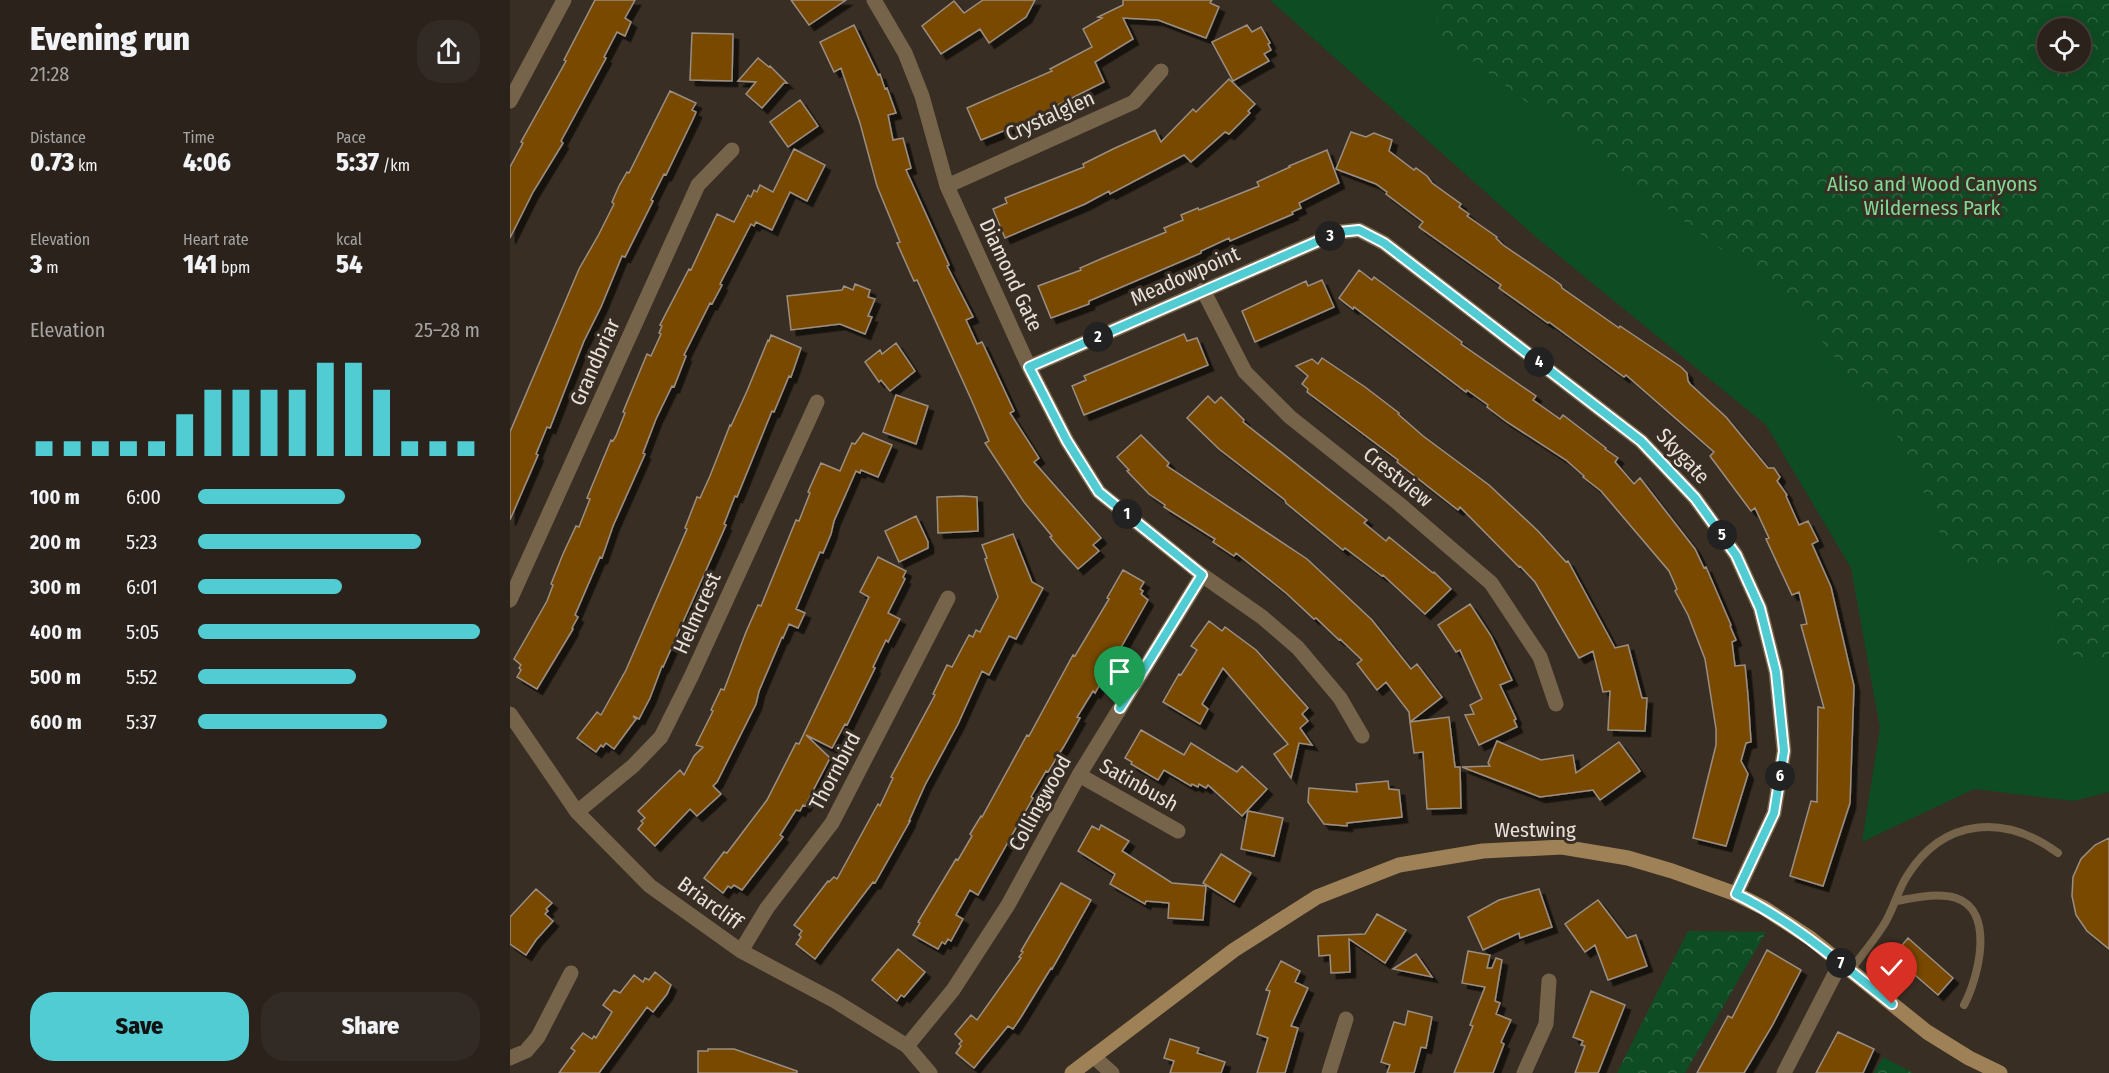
<!DOCTYPE html>
<meta charset="utf-8">
<style>
body{margin:0;font-family:"Fira Sans Condensed",sans-serif;background:#322a24;color:#f1f3f6;height:100vh;display:flex;flex-direction:column;font-size:22px;white-space:nowrap}
*{box-sizing:border-box;margin:0}
p{font-size:20px;color:#a5a4a3}
.icon{flex:none;width:33px;height:33px;fill:none;stroke:currentColor;stroke-width:2;stroke-linecap:round;stroke-linejoin:round}
.map{position:relative;flex:1;overflow:hidden}
.details{display:flex;flex-direction:column;background:#2a221b;width:510px}
.details>*{flex:none}
.tools{position:absolute;left:1527px;top:18px;display:grid;gap:12px}
.tools a{display:grid;place-items:center;width:54px;height:54px;border-radius:50%;background:#2a221b;box-shadow:0 6px 24px #0002,0 0 0 2px #463f3a;font-size:30px}
.pin{position:absolute;display:grid;place-items:center;width:51px;height:51px;color:#fff;margin:-62px -26px;border-radius:50% 50% 50% 0;rotate:-45deg;box-shadow:0 0 6px #0007}
.pin .icon{rotate:45deg}
.km{position:absolute;width:30px;height:30px;margin:-15px;border-radius:50%;background:#222;color:#fff;font-size:16px;line-height:30px;text-align:center}
.round{display:grid;place-items:center;flex:none;width:63px;height:63px;border-radius:24px;background:#322a24}
.overview{display:flex;align-items:center;justify-content:space-between;height:102px;padding:0 30px}
h1{font-size:33px;font-weight:800;line-height:45px}
.metrics{display:grid;grid-template-columns:repeat(3,1fr);gap:9px;height:102px;padding:6px 30px}
.metrics div{display:grid;align-content:center}
.metrics b{font-size:26px;font-weight:800}
.metrics small{font-size:16px;font-weight:400}
.metrics p{font-size:16px}
.chart{height:168px;padding:12px 30px}
.chart p{display:flex;justify-content:space-between}
.chart svg{width:100%;height:108px;margin-top:6px;stroke:#51ccd3;stroke-width:6}
.action{display:flex;gap:12px;margin-top:auto;padding:12px 30px}
.action a{flex:1;height:69px;border-radius:24px;background:#51ccd3;color:#111;font-size:24px;font-weight:800;line-height:69px;text-align:center}
.action a+a{background:#322a24;color:#f1f3f6}
ul{padding:0 30px;list-style:none;font-size:20px}
li{display:grid;grid-template-columns:96px 72px 1fr;align-items:center;height:45px}
li i{height:15px;border-radius:8px;background:#51ccd3}
main{display:flex;flex:1;min-height:0}
.map>svg:first-child{display:block}
.grass{fill:#0e4c23;fill-rule:evenodd}
.forest{fill:url(#forest-crowns);fill-rule:evenodd}
.building{fill:#794800;stroke:#9b8f83;stroke-width:1.5;filter:url(#shadow)}
.lines{fill:none;stroke-linecap:round;stroke-linejoin:round}
.lane{stroke:#76644a;stroke-width:8}
.street{stroke:#76644a;stroke-width:15}
.secondary{stroke:#9e8156;stroke-width:15}
.route-casing{stroke:#fff;stroke-width:12}
.route{stroke:#51ccd3;stroke-width:8}
.labels{text-anchor:middle;stroke-width:6;stroke-linejoin:round;paint-order:stroke}
.street-label{font-size:21px;fill:#e8e1db;stroke:#382e24}
.park-label{font-size:21px;fill:#80d994;stroke:#382e24}
</style>
<main>
<section class="details">
<div class="overview"><div><h1>Evening run</h1><p>21:28</p></div><a class="round"><svg class="icon" aria-label="share" viewBox="0 0 24 24"><path d="M12 15V3M7 8l5-5 5 5M5 13v7h14v-7"/></svg></a></div>
<div class="metrics">
<div><p>Distance</p><b>0.73<small> km</small></b></div>
<div><p>Time</p><b>4:06</b></div>
<div><p>Pace</p><b>5:37<small> /km</small></b></div>
</div>
<div class="metrics">
<div><p>Elevation</p><b>3<small> m</small></b></div>
<div><p>Heart rate</p><b>141<small> bpm</small></b></div>
<div><p>kcal</p><b>54</b></div>
</div>
<div class="chart"><p><span>Elevation</span>25–28 m</p>
<svg viewBox="0 0 160 44" preserveAspectRatio="none"><path d="M5 44V38M15 44V38M25 44V38M35 44V38M45 44V38M55 44V27M65 44V17M75 44V17M85 44V17M95 44V17M105 44V6M115 44V6M125 44V17M135 44V38M145 44V38M155 44V38"/></svg>
</div>
<ul>
<li><b>100 m</b>6:00<i style="width:52%"></i></li>
<li><b>200 m</b>5:23<i style="width:79%"></i></li>
<li><b>300 m</b>6:01<i style="width:51%"></i></li>
<li><b>400 m</b>5:05<i style="width:100%"></i></li>
<li><b>500 m</b>5:52<i style="width:56%"></i></li>
<li><b>600 m</b>5:37<i style="width:67%"></i></li>
</ul>
<div class="action"><a>Save</a><a>Share</a></div>
</section>
<div class="map">
<svg width="1599" height="1073" viewBox="0 0 1599 1073">
<defs>
<pattern id="forest-crowns" width="20" height="18" patternUnits="userSpaceOnUse" patternTransform="scale(1.5)"><rect width="20" height="18" fill="#0e4c23"/><path d="M2 6a3 3 0 1 1 6 0M12 15a3 3 0 1 1 6 0" fill="none" stroke="#316642"/></pattern>
<filter id="shadow"><feDropShadow dx="5.5" dy="5.5" stdDeviation="0" flood-color="#0009"/></filter>
</defs>
<rect width="100%" height="100%" fill="#382e24"/>
<path class="grass" d="M760,0H1599V792L1564,801L1464,789L1352,842L1370,728L1341,568L1256,425L1027,238ZM1538,28H1570V62H1538Z"/>
<path class="forest" d="M922,0H1599V672L1542,645L1543,576L1441,560L1394,445L1282,303L931,37ZM1570,28V62H1538V28Z
M1178,931L1256,932L1175,1073H1107Z
M1373,1057L1403,1073H1364Z"/>
<path class="building" d="M85,0H125L115,18L121,22L115,36L107,32L94,57L96,58L51,141L53,143L23,192L0,238V167L13,143L11,142L56,61L54,60Z
M281,0H336L299,25Z
M473,0H525L516,17L479,43L470,29L431,54L412,26L444,1L454,13Z
M613,0H702L700,3L709,7L696,38L648,20L613,18L623,39L585,62L594,82L542,108L543,111L471,140L457,108L542,71L540,69L582,47L573,29L592,18L588,17L613,5Z
M344,25L368,75L370,74L375,89L377,88L386,113L378,115L383,140L393,138L401,168L396,170L439,265L437,266L463,317L456,320L467,344L472,342L504,411L500,413L529,458L524,462L591,538L583,545L589,551L568,569L549,548L540,537L542,536L514,502L475,443L479,441L461,399L407,280L404,281L387,243L390,242L367,186L350,123L331,68L324,72L310,42Z
M737,25L742,32L751,27L760,43L758,44L761,50L754,54L759,61L723,81L702,42Z
M182,33L223,34L222,81L180,80Z
M248,58L259,67L260,66L277,83H274L252,108L236,94L246,82L228,81Z
M719,79L745,104L738,111L740,113L719,134L715,132L681,162L674,155L600,194L599,191L575,204L495,238L483,209L497,203L495,198L574,167L573,164L603,149L645,130L651,142L683,109L686,112Z
M160,91L186,103L182,110L186,112L184,117L156,175L154,174L141,200L143,201L115,257L112,256L91,307L74,341L40,428L37,427L26,454L28,455L0,520V432L69,269L89,234L104,204L102,202L109,186L117,172L119,173Z
M290,100L308,126L278,147L260,122Z
M841,132L856,137L864,133L882,140L879,151L904,170L906,168L917,176L922,183L951,204L949,207L959,214L957,216L987,237L986,238L993,245L1043,279L1051,285L1052,288L1109,328L1110,326L1171,367L1177,373L1178,381L1180,384L1216,417L1258,468H1264L1270,477L1267,481L1277,495L1276,496L1289,525L1298,521L1308,541L1302,544L1321,587L1344,686L1340,803L1313,886L1280,876L1301,801L1307,802L1308,707L1314,708L1291,625L1297,624L1289,592L1282,595L1256,539L1259,538L1245,508L1241,511L1200,456L1204,452L1116,375L1114,377L1039,322L1038,323L989,288L991,285L909,227L913,222L876,194L877,192L866,184L826,169Z
M284,149L315,165L297,201L280,192L262,230L246,222L244,226L241,224L210,284L212,285L202,304L200,303L174,355L176,356L164,387L162,386L146,419L133,453L135,454L103,526L92,558L90,557L65,615L68,617L62,628L63,629L27,689L7,677L11,670L9,668L11,665L4,659L37,601L43,585L41,584L53,554L66,526L69,527L80,499L77,498L101,440L103,441L106,436L115,413L113,412L137,354L141,356L151,334L149,333L152,326L150,325L179,269L181,270L207,214L224,222L238,195L241,197L244,190L247,192L250,185L263,192Z
M817,150L829,183L789,203L791,208L782,212L783,214L720,241L719,238L691,251V253L579,301V304L541,318L528,286L571,270L570,268L593,258L656,232L654,228L673,220L671,215L688,208L689,210L749,186L747,182L780,167L779,166Z
M849,270L862,280L864,277L952,342L951,344L1026,396L1023,400L1050,419L1053,415L1096,448L1095,449L1108,458L1105,462L1124,484L1130,478L1185,549L1194,568L1196,567L1221,625L1220,626L1226,640L1222,642L1225,666L1235,665L1238,696L1241,742L1236,743L1231,761L1238,774L1216,846L1183,838L1206,745V729L1195,659L1178,615L1165,591L1167,589L1159,571L1091,491L1073,477L1074,476L1056,460L997,422L977,407L978,405L957,390L956,392L844,307L843,309L829,298Z
M812,280L824,307L745,342L732,311L796,281L798,286Z
M345,284L360,290L358,297L365,299L358,316L362,317L355,334L330,324L281,330L277,296L332,290L334,286L343,290Z
M674,334L677,341L687,338L698,365L574,415L562,386L576,380L574,376Z
M261,335L291,348L281,377L279,376L264,412L262,411L227,497L225,496L214,524L216,525L153,667L152,666L140,698L129,719L123,716L126,719L104,749L96,743L93,747L91,745L86,752L67,738L87,712L91,715L116,670L177,529L175,528L187,497L190,498L200,476L220,425L221,426L237,391L258,340L259,341Z
M386,343L405,371L380,391L371,380L369,382L355,362L370,350L372,354Z
M812,358L855,387L889,413L888,414L913,436L979,485L1028,531L1056,562L1058,561L1105,648L1118,645L1132,698H1137L1135,731L1098,730L1100,691L1093,692L1083,651L1069,658L1025,582L1010,566L1009,567L950,507L948,510L887,462L888,460L797,392L798,389L792,384L798,376L786,366L802,359L808,364Z
M386,395L418,406L406,444L373,432Z
M698,396L705,403L711,397L734,420L733,422L857,520L854,523L876,541L879,537L923,573L924,572L941,589L915,614L873,575L872,576L835,548L833,550L776,503L775,500L709,449L677,418Z
M353,433L382,445L368,477L351,470L350,473L346,471L324,521L321,534L313,553L310,552L286,609L295,613L288,628L279,624L273,638L272,637L249,691L246,704L207,782L203,786L211,794L187,816L180,809L145,846L128,829L133,823L131,821L135,818L128,811L170,770L174,775L184,756L193,747L186,745L203,711L201,710L211,689L214,690L236,632L248,605L251,606L286,520L289,521L300,493L298,492L311,463L330,471L342,443L345,444Z
M631,435L659,463L657,466L797,559L862,620L901,669L907,664L932,697L900,722L899,712L876,682L867,690L847,664L852,660L830,639L829,640L806,618L804,619L776,593L726,553L724,556L703,542L705,539L654,507L655,505L639,494L617,471L619,470L607,457Z
M452,496L467,497L468,531L428,533L427,497Z
M406,516L418,542V548L389,562L375,531Z
M503,534L522,582L533,588L506,639L499,636L479,675L472,671L448,724L415,785L399,821H400L365,883L363,882L305,959L286,944L291,937L289,935L292,931L284,925L318,881L319,882L324,877L327,879L368,804L370,806L383,778L381,777L425,695L423,694L437,665L442,667L459,635L463,637L466,630L470,632L488,597L475,559L477,558L472,545Z
M368,557L396,571L393,577L395,579L378,613L390,619L378,642L376,640L363,667L365,668L337,725L335,724L322,748L296,735L320,758L295,806L293,805L290,811L286,810L270,835L273,837L232,890L224,885L221,888L218,886L213,893L194,878L214,852L217,853L257,800L286,743L289,744L359,597L350,592Z
M613,570L634,582L630,589L633,591L631,594L638,600L585,693L583,691L567,717L570,718L554,746L538,772L536,771L521,797L523,798L468,895L460,890L446,915L453,919L441,941L438,939L435,944L432,942L428,949L403,935L410,923L408,922L446,859L448,860L462,836L460,834L471,816L472,817L517,735L519,736L563,655L565,656L599,599L597,598Z
M960,604L981,636L1002,680L990,685L1006,719L1004,720L1007,727L969,745L955,715L964,714L960,705L972,699L950,650L946,652L928,625Z
M699,621L712,631L715,627L746,650L798,708L792,714L798,721L790,728L802,745L789,743L781,778L764,754L778,744L713,668L692,704L698,709L690,724L653,702L669,674L671,675L687,650L681,646Z
M939,717L945,767H950L951,808L917,809L913,752L904,753L900,722Z
M631,730L674,755L681,743L727,772L732,766L757,789L732,816L698,785L696,788L689,784L688,787L682,784L681,786L654,770L648,780L621,764L622,762L615,758Z
M987,741L1031,760L1063,755L1066,773L1109,742L1130,771L1090,800L1083,790L1030,797L952,767L980,766L978,763Z
M878,781L879,789L889,790L892,817L837,823V826L814,824L798,802L799,788L847,792L846,784Z
M738,811L773,818L764,856L731,849Z
M591,825L619,841L612,851L662,883L696,886L693,920L658,918L659,903L636,901L635,904L600,884L605,874L568,851L582,826L589,830Z
M1599,838V949L1577,931L1566,915L1562,896L1563,877L1571,859L1585,845Z
M711,854L741,873L724,902L693,883Z
M551,883L581,900L542,969L541,968L511,1017L503,1029L498,1026L464,1068L446,1053L451,1046L449,1044L452,1041L445,1034L461,1015L467,1020L511,958L509,957L513,952L511,951Z
M26,889L42,903L36,909L38,911L35,914L43,921L26,940L16,955L0,944V917Z
M1029,889L1042,927L1010,938L1009,933L973,950L958,917L989,900Z
M1088,900L1117,938L1126,935L1137,966L1098,980L1085,945L1075,952L1055,924Z
M867,914L896,930L875,963L839,939L840,972L821,973L820,955L809,956L808,936L855,934Z
M1398,938L1443,978L1428,995L1383,956Z
M388,949L415,972L394,997L391,995L387,1001L362,980Z
M1257,950L1291,970L1262,1026L1234,1073H1187L1218,1016L1222,1018Z
M958,951L980,955L977,968H982L986,958L992,960L985,1001L990,1003L986,1014L1001,1020L991,1042L994,1044L983,1073H944L963,1026L960,1025L975,987L952,983Z
M906,954L922,977L883,969Z
M771,961L790,971L785,982L798,988L781,1026L788,1028L775,1073H747L758,1038L747,1034L760,991L756,990Z
M145,972L161,985L157,994L143,1012L137,1007L89,1073H49L65,1051L61,1048L73,1033L82,1039L84,1036L86,1038L102,1012L93,1005L104,990L110,993L124,975L133,982L135,978L139,980Z
M1081,991L1115,1005L1088,1073H1065L1075,1046L1071,1045L1073,1041L1063,1037Z
M898,1011L922,1017L916,1048L911,1047L904,1073H877L880,1065L871,1062L884,1022L895,1025Z
M1328,1032L1364,1049L1353,1073H1306Z
M660,1039L689,1048L687,1053L715,1062L711,1073H660L664,1061L654,1058Z
M198,1049H224L287,1071V1073H188V1051H198Z"/>
<g class="lines">
<path class="lane" d="M1386,901C1404,898 1428,892 1446,898C1486,911 1468,979 1454,1005
M1340,971C1351,956 1363,942 1373,926C1383,911 1387,892 1397,876C1434,817 1495,814 1548,853"/>
<path class="street" d="M364,0L395,53L412,96L437,186L519,367L557,441L589,492L692,575L752,617L788,648L830,698L852,736
M0,101L54,0
M437,186L624,102L651,71
M693,290L735,372L780,417L888,503L981,583L1030,657L1046,704
M519,367L829,232L849,230L874,243L1131,441L1185,498L1226,555L1250,608L1266,672L1274,751L1264,813L1226,894
M0,600L188,185L222,150
M0,714L67,812L140,886L231,951L325,1001L397,1046L420,1073
M569,775L668,831
M67,812L123,766L151,737L181,677L307,402
M231,951L257,908L322,823L438,598
M397,1046L443,990L498,905L569,775L692,575
M584,1057L602,1073
M0,1058L16,1051L28,1037L61,973
M819,1073L836,1019
M1014,1073L1036,1024L1039,981
M1274,1073L1331,962"/>
<path class="secondary" d="M562,1073L724,950L807,897L889,865L973,851L1052,847L1118,858L1162,871L1226,894L1254,908L1300,938L1417,1032L1459,1058L1490,1073"/>
</g>
<g class="lines">
<defs>
<path id="route" d="M610,708L692,575L589,492L557,441L519,367L829,232L849,230L874,243L1131,441L1185,498L1226,555L1250,608L1266,672L1274,751L1264,813L1226,894C1284,922 1331,964 1382,1004"/>
</defs>
<use href="#route" class="route-casing"/>
<use href="#route" class="route"/>
</g>
<g class="labels">
<g class="street-label">
<text transform="translate(540 116) rotate(-24)" y="7">Crystalglen</text>
<text transform="translate(501 275) rotate(65)" y="7">Diamond Gate</text>
<text transform="translate(675 276) rotate(-24)" y="7">Meadowpoint</text>
<text transform="translate(85 362) rotate(-66)" y="7">Grandbriar</text>
<text transform="translate(1173 456) rotate(47)" y="7">Skygate</text>
<text transform="translate(888 477) rotate(39)" y="7">Crestview</text>
<text transform="translate(187 613) rotate(-66)" y="7">Helmcrest</text>
<text transform="translate(325 771) rotate(-62)" y="7">Thornbird</text>
<text transform="translate(629 785) rotate(29)" y="7">Satinbush</text>
<text transform="translate(530 803) rotate(-61)" y="7">Collingwood</text>
<text x="1025" y="837">Westwing</text>
<text transform="translate(200 903) rotate(36)" y="7">Briarcliff</text>
</g>
<g class="park-label">
<text x="1422" y="191">Aliso and Wood Canyons<tspan x="1422" dy="24">Wilderness Park</tspan></text>
</g>
</g>
</svg>
<div class="tools">
<a><svg class="icon" aria-label="locate" viewBox="0 0 24 24"><circle cx="12" cy="12" r="6"/><path d="M12 2v4M12 18v4M2 12h4M18 12h4"/></svg></a>
</div>
<div class="pin" style="left:610px;top:708px;background:#1e9e55"><svg class="icon" aria-label="arrive" viewBox="0 0 24 24"><path d="M6 21V4h12l-3 4 3 4H6"/></svg></div>
<div class="pin" style="left:1382px;top:1004px;background:#d93025"><svg class="icon" aria-label="check" viewBox="0 0 24 24"><path d="M5 12l5 5 9-10"/></svg></div>
<b class="km" style="left:617px;top:514px">1</b>
<b class="km" style="left:588px;top:337px">2</b>
<b class="km" style="left:820px;top:236px">3</b>
<b class="km" style="left:1029px;top:362px">4</b>
<b class="km" style="left:1212px;top:535px">5</b>
<b class="km" style="left:1270px;top:776px">6</b>
<b class="km" style="left:1331px;top:963px">7</b>
</div>
</main>
